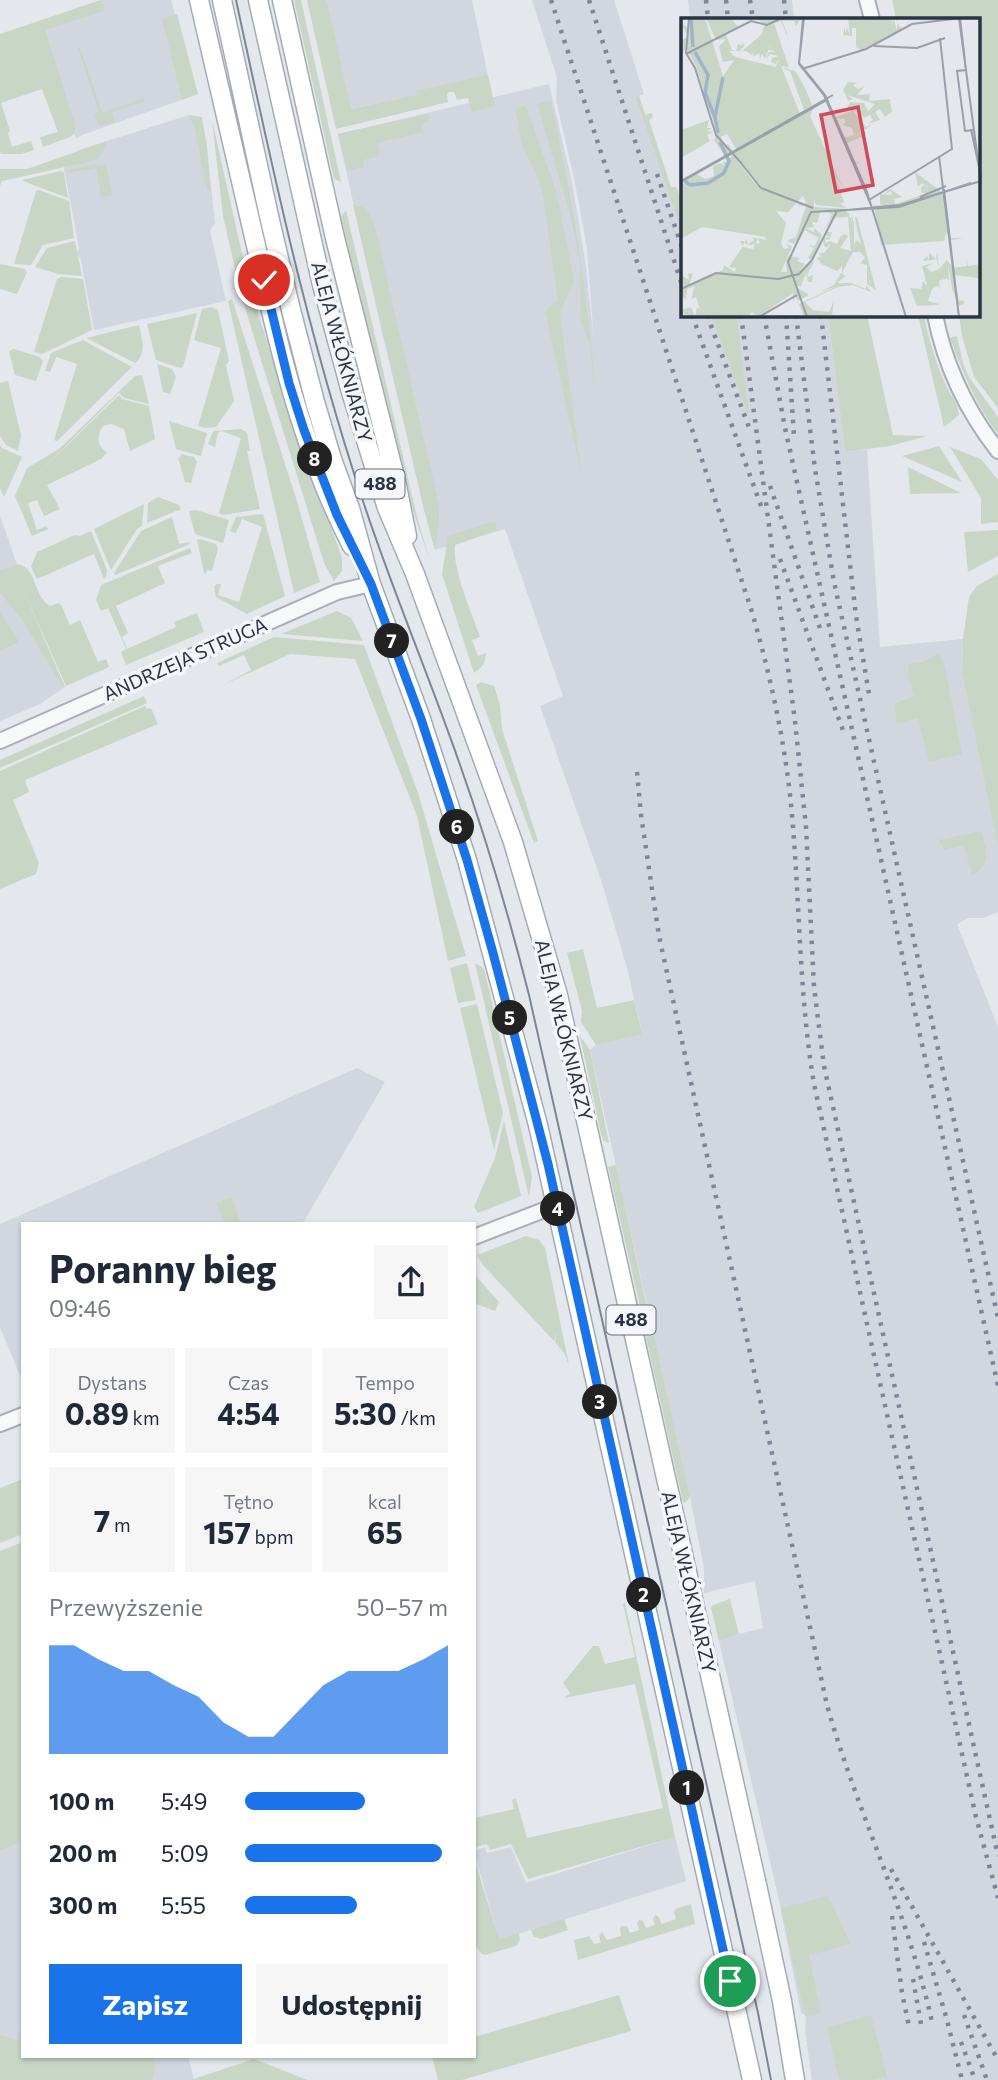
<!DOCTYPE html>
<html lang="pl">
<meta charset="utf-8">
<style>
body{margin:0;font-family:Commissioner,sans-serif;background:#f6f6f7;color:#1f2937;height:100vh;display:flex;flex-direction:column;font-size:26px;white-space:nowrap}
*{box-sizing:border-box;margin:0}
p{font-size:23px;color:#747a83}
.icon{flex:none;width:38px;height:38px;fill:none;stroke:currentColor;stroke-width:2;stroke-linecap:round;stroke-linejoin:round}
.map{position:relative;flex:1;overflow:hidden}
.sheet{position:absolute;left:21px;top:1222px;width:455px;height:836px;display:flex;flex-direction:column;background:#fff;border-radius:0px;box-shadow:0 2px 5px #0004}
.sheet>*{flex:none}
.pin{position:absolute;display:grid;place-items:center;width:60px;height:60px;color:#fff;margin:-30px;border:4px solid #fff;border-radius:50%;box-shadow:0 2px 7px #0007}
.km{position:absolute;width:35px;height:35px;margin:-18px;border-radius:50%;background:#222;color:#fff;font-size:19px;line-height:35px;text-align:center}
.round{display:grid;place-items:center;flex:none;width:74px;height:74px;border-radius:0px;background:#f6f6f7}
.summary{display:flex;align-items:center;justify-content:space-between;height:119px;padding:0 28px}
h1{font-size:38px;font-weight:700;line-height:52px}
.metrics{display:grid;grid-template-columns:repeat(3,1fr);gap:10px;height:119px;padding:7px 28px}
.metrics div{display:grid;align-content:center;border-radius:0px;background:#f6f6f7;text-align:center}
.metrics b{font-size:30px;font-weight:700}
.metrics small{font-size:19px;font-weight:400}
.metrics p{font-size:19px}
.chart{height:196px;padding:14px 28px}
.chart p{display:flex;justify-content:space-between}
.chart svg{width:100%;height:126px;margin-top:7px;fill:#1a73e8;opacity:.7}
.action{display:flex;gap:14px;margin-top:auto;padding:14px 28px}
.action a{flex:1;height:80px;border-radius:0px;background:#1a73e8;color:#fff;font-size:28px;font-weight:700;line-height:80px;text-align:center}
.action a+a{background:#f6f6f7;color:#1f2937}
ul{padding:0 28px;list-style:none;font-size:23px}
li{display:grid;grid-template-columns:112px 84px 1fr;align-items:center;height:52px}
li i{height:18px;border-radius:9px;background:#1a73e8}
.map>svg:first-child{display:block}
.built{fill:#d2d6de}
.green{fill:#c9d6c5}
.lines{fill:none;stroke-linecap:round;stroke-linejoin:round}
.tertiary-casing{stroke:#a9aeb7;stroke-width:18}
.primary-casing{stroke:#a3abb8;stroke-width:21}
.tertiary{stroke:#f7f8fa;stroke-width:14}
.primary{stroke:#fff;stroke-width:18}
.tram{stroke:#7d8696;stroke-width:2}
.rail{stroke:#7d8696;stroke-width:4.5;stroke-dasharray:3.5 7;stroke-linecap:butt}
.route-casing{stroke:#fff;stroke-width:14}
.route{stroke:#1a73e8;stroke-width:9}
.labels{text-anchor:middle;stroke-width:7;stroke-linejoin:round;paint-order:stroke}
.shield{fill:#f4f6f9;stroke:#676e7b;stroke-width:2}
.shield-label{font-size:18px;font-weight:bold;fill:#2b3445}
.street-label{font-size:19px;fill:#2b3445;stroke:#f4f6f9}
.inset-river{fill:none;stroke:#9fb4cc;stroke-width:3.5}
.inset-road{fill:none;stroke:#9a9fa9;stroke-width:2}
.view{fill:#d1495b;fill-opacity:0.15;stroke:#d1495b;stroke-width:3.5}
.inset-edge{fill:none;stroke:#2b3445;stroke-width:3.5}
</style>
<div class="map">
<svg width="998" height="2080" viewBox="0 0 998 2080">
<rect width="100%" height="100%" fill="#e4e7ec"/>
<path class="built" d="M101,0H171L198,94L82,135L76,139L37,22Z
M327,0H472L489,81L350,109Z
M532,0H614L644,94L639,96L680,217H683V315H828L845,452L867,450L880,647L963,639L962,673L998,849V912L983,918H968L957,924L998,1027V2080H812L805,2030L806,2020L805,2015L801,2013L780,1905L719,1641L739,1634L763,1628L755,1581L704,1593V1568L690,1497L590,1050L596,1045L642,1033L627,968L602,883L540,706L563,696L505,529L435,550L381,328L338,134L549,84L572,182L585,260L594,341L587,248L575,183L556,100L557,78Z
M688,0H792L794,19H690Z
M189,115L206,137L215,224L210,230L226,301L94,330L81,260L77,254L79,248L64,169L79,150Z
M0,516L17,564L13,567L65,687L40,704L0,721Z
M357,1068L385,1082L303,1223H23V1383L0,1327V1224Z
M0,1824L9,1847L23,1842V2056H188L194,2080H0Z
M675,1837L686,1881L499,1940L474,1851L485,1847L487,1853L511,1847L526,1883Z"/>
<path class="green" d="M101,0L105,11L45,30L75,124V133L70,137L43,147L40,137L58,132L42,89L1,103L10,131L8,133L12,147L31,141L34,150L21,154H2L0,153V34Z
M294,0H301L341,182L334,179Z
M307,0H327L351,109L417,95L416,91L488,75L495,106L471,112L468,98L457,100L454,92H449L447,94L448,102L336,129Z
M892,0H998V408L974,377L962,336L959,315H979V19H896Z
M177,14L198,94L182,100L162,19Z
M80,47L102,112L144,98L145,101L112,112L115,122L99,126L94,114L99,112L78,48Z
M639,96L645,115L652,113L653,117L649,120L671,187H676L683,202V235L636,97Z
M551,101C573,202 589,299 596,401L590,347L581,321L580,263L571,218L537,104Z
M526,106L556,191L574,280C571,292 564,301 560,313L581,472L545,311L558,300L543,196L536,172L523,149L515,108Z
M428,114L430,121L421,124L423,132L377,143L380,156L363,160L364,167L347,171L338,134Z
M189,115L202,117L207,148L210,190L207,191L194,125Z
M212,120L247,276L246,281L239,286L223,216Z
M107,141L103,153L97,160L2,181L0,186V169H27Z
M95,164L98,166L106,164L112,195L101,197L96,168L67,173L68,170Z
M61,171L64,173L68,198L23,181L22,180Z
M39,190L69,201L74,238L43,245L31,265L14,264L36,191Z
M353,205C368,206 370,215 375,227L439,505V520L435,550L424,510Z
M346,210L416,513L430,561C390,450 368,332 341,217Z
M75,241L82,276L58,274L35,267L47,248Z
M0,264L25,269L27,272L17,294L0,289Z
M61,277L83,279L92,330L42,354L34,352L57,279Z
M249,290L251,291L289,411L342,558V571L334,581L324,563L241,295Z
M232,299L296,498L320,582L294,593L228,301Z
M212,307L218,310L229,361L226,365L234,401L216,427L205,428L198,426L221,348L194,340L202,309Z
M197,313L183,367L180,368L156,360L147,324Z
M711,315H736L750,420Z
M828,315H867L893,435L927,436L890,446L845,452Z
M918,315H924C928,337 935,359 943,379C948,392 958,401 959,415L944,427Z
M139,325C142,339 147,353 135,363L86,338Z
M957,336L963,363L969,377L998,417V434C976,405 962,371 950,338Z
M83,340L132,367L57,441L54,440L77,364L56,357L50,372L45,371L51,353Z
M14,349L40,357L43,361L36,381L15,375L9,351Z
M157,364L172,369L176,377L170,394L163,392Z
M142,375L149,404L124,398L119,393L33,478L119,395L122,399L149,406L155,439L130,451L124,429L111,424L103,426C96,435 97,446 107,452L101,459L47,485L60,509L44,516L37,500L28,503L37,530L46,526L48,529L32,536L15,496L27,468L59,449L135,376Z
M8,381L21,435L18,451L6,445L0,436V383Z
M169,421L207,433L201,456L176,449Z
M241,429L247,433L250,451H247L260,509L223,515L219,513L241,438L221,431L218,433L215,447L208,444L213,431Z
M0,445L2,448L22,457L4,497L0,488Z
M939,446L962,482L902,456Z
M950,447L981,459L998,480V522L981,524V498Z
M181,454L194,457L197,462L191,483L185,482L178,457L180,458Z
M908,467L961,493L910,494Z
M158,497L179,505L181,509L147,523L148,503Z
M144,504L142,526L137,529L111,570L94,529Z
M196,510L229,520L223,543L195,534L189,511Z
M263,514L285,596L247,614L216,597L214,587L216,584H221L218,595L239,602L262,527L242,519L236,533L230,531L236,517Z
M172,517L179,544L189,542L190,544L115,575L114,573L141,531Z
M495,521L497,530L455,545C452,569 472,613 480,637L472,640L478,656L486,653C485,663 483,667 474,673L442,574L448,536Z
M998,530V556L968,572L964,532Z
M91,531L107,570L106,577L104,579L94,554L37,579L31,567L37,552L75,535L80,536Z
M199,539L216,544L218,549L212,571L207,570L206,574L204,573L197,540Z
M190,548L192,553L158,566L165,583L116,606L128,633L122,637L127,649L176,627L174,622L197,613L204,632L126,665L121,652L126,649L108,608L101,611L96,600L101,585Z
M17,564C38,567 32,595 50,606L58,603L61,605L70,625L80,620L98,662L106,659L109,667L66,686L21,585L65,687L62,686L21,618L0,593V571Z
M998,574V849L962,673L963,639L969,597L977,586Z
M337,611L351,618L363,641L281,634Z
M0,612L19,642L0,651Z
M274,637L364,645L418,793L466,956L448,961L417,816L355,659L290,654L223,685L251,670L244,655L219,666L217,663Z
M939,653L945,667L962,754L929,762L918,718L897,723L894,704L915,696L908,677L909,664L923,662Z
M481,682L494,686L500,705L502,729L538,841L534,843L476,685Z
M144,696L147,703L0,768V760Z
M145,706L147,709L151,708L158,724L25,780L29,792L13,800L39,863L36,874L0,889V771Z
M981,831C986,851 993,864 972,875L964,845L944,850L939,840Z
M583,949L597,1008L634,1000L642,1034L596,1045L581,1022L582,1011L567,953Z
M467,963L476,1000L458,1003L450,968Z
M475,963L482,967L485,972L532,1177L529,1197Z
M477,1004L503,1113L494,1150L460,1008Z
M580,1036L590,1050L609,1143L604,1141L601,1134Z
M504,1121L521,1196L478,1213L474,1207L495,1158Z
M616,1165L650,1322L644,1324L608,1167Z
M231,1197L241,1223H224L217,1204V1202Z
M526,1236L539,1240L545,1248L569,1365L564,1353L555,1342L556,1332L554,1341L483,1265L477,1255Z
M474,1274L499,1302L495,1311L474,1303Z
M654,1335L690,1497L686,1502H683L646,1337Z
M23,1479V1534L0,1543V1488Z
M23,1542V1842L0,1850V1551Z
M730,1599L739,1634L719,1641L711,1608L713,1605Z
M625,1603L675,1837L528,1879L511,1844L490,1850L487,1844L474,1847V1818L514,1809L512,1800L516,1799L527,1838L663,1808L635,1684L564,1698L570,1693L563,1683L593,1646H599L605,1664L635,1657L623,1604Z
M474,1858L499,1939L519,1933L520,1940L516,1946L485,1955L482,1954L477,1948L474,1940Z
M828,1896L851,1944L809,1955L821,2013L805,2016L781,1908Z
M691,1904L695,1924L578,1960L574,1940L589,1936L594,1944L601,1943L599,1936L602,1932L607,1940L621,1936L620,1929L621,1926H627L630,1933L639,1930L637,1923L639,1920L643,1921L646,1928L655,1925L653,1919L655,1915L658,1916L662,1924L676,1919L674,1912L675,1909Z
M564,1919L568,1930L541,1939L533,1936L531,1930Z
M619,1995L631,2031L462,2080H438L432,2056H474V2037Z
M871,2015L887,2077L872,2080H839L827,2028Z
M23,2029V2056H151L156,2068L152,2080H0V2035L20,2041L18,2034Z
M254,2059L307,2080H190L194,2079Z"/>
<g class="lines">
<defs>
<path id="tertiary" d="M867,0L872,19
M935,315C945,366 966,410 998,451
M0,741L337,592L371,584
M474,1237L557,1205
M0,1424L23,1415"/>
<path id="primary" d="M199,0C221,93 243,186 264,280C284,371 309,463 352,546
M222,0L269,216L291,310L315,402L332,459L350,508L371,584L421,719L467,860L538,1125L752,2080
M258,0L322,285L351,392L387,508L415,574L513,842L558,995L757,1885L782,2001L795,2080
M282,0L335,238L396,481L407,536"/>
</defs>
<use href="#tertiary" class="tertiary-casing"/>
<use href="#primary" class="primary-casing"/>
<use href="#tertiary" class="tertiary"/>
<use href="#primary" class="primary"/>
<path class="tram" d="M236,0C272,168 308,335 362,498C391,587 428,673 459,762C486,838 509,916 529,995L758,2013L771,2080"/>
<path class="rail" d="M551,0L752,612C771,678 786,746 792,815C800,905 799,995 814,1084L976,1817L998,1898
M589,0L683,288
M706,0L708,19
M726,0L728,19
M750,0L753,19
M784,0L786,19
M657,174L683,250
M692,315L761,506
M707,315L750,430
M741,315L795,721L806,827L814,987L824,1066L998,1856
M764,315L785,428L998,1386
M786,315L794,436
M796,315L815,469L834,582L998,1318
M821,315L856,616L869,694
M770,486L821,631
M780,559L844,733
M637,772L641,815L659,936L827,1705C857,1812 908,1913 932,2022
M891,1869L998,2060
M892,1916L902,1993L909,2026
M924,1942L947,2020L962,2080
M913,1979L921,2024
M964,2015L987,2080
M961,2042L975,2080"/>
</g>
<g class="lines">
<defs>
<path id="route" d="M264,280L289,383L304,430L337,515L371,584L421,719L467,860L493,953L548,1164L730,1981"/>
</defs>
<use href="#route" class="route-casing"/>
<use href="#route" class="route"/>
</g>
<g class="labels">
<g class="shield">
<rect x="355.5" y="469.5" width="49" height="29" rx="5"/>
<rect x="606.5" y="1305.5" width="49" height="29" rx="5"/>
</g>
<g class="shield-label">
<text x="380" y="490">488</text>
<text x="631" y="1326">488</text>
</g>
<g class="street-label">
<text transform="translate(342 352) rotate(75)" y="7">ALEJA WŁÓKNIARZY</text>
<text transform="translate(185 659) rotate(-24)" y="7">ANDRZEJA STRUGA</text>
<text transform="translate(564 1030) rotate(76)" y="7">ALEJA WŁÓKNIARZY</text>
<text transform="translate(689 1582) rotate(77)" y="7">ALEJA WŁÓKNIARZY</text>
</g>
</g>
<g transform="translate(681 18)">
<rect width="299" height="299" fill="#e4e7ec"/>
<path d="M8,0H24L42,58L53,42L42,44L38,29L45,21L35,22L25,0H50L57,9L71,1L45,17L51,32L55,33L57,26L62,28L60,24L64,27L60,32V34L80,17L84,6L74,0H120L115,8L113,3H101L106,15V17L100,3L93,5L108,50L100,48L119,96L131,88L126,93L132,91L129,98L162,170L154,157L163,184L159,186L166,190L135,187L133,182V189L167,191L164,193L169,196L168,199L170,200L171,204L173,218L170,195L173,205V228L175,222L180,226L176,212L174,199H176L195,272L186,266V247L179,245L184,240L179,234H172L161,255V248L156,253L134,243L140,245L136,240L142,238L138,237L139,234L143,235L148,229L149,224L146,230L143,228L142,220L148,219L144,216L145,213L151,215L148,222L144,221L145,225L149,223L156,226L160,218L163,216L167,218L159,230L170,233L167,199L151,200L144,212L151,196L140,192L136,205L131,204L133,209L124,210L133,214V210L141,217L132,242L127,240L133,230L127,227L134,228L137,220L124,212L110,237L117,220L113,226L106,223L115,219L125,188L131,189L115,187L125,185L122,178L107,194L95,193L105,205L100,225L103,231L108,230L105,226L111,228L100,254H106L105,244L112,228L108,238L119,240L116,243L124,246L119,253L130,243L133,244L126,256L128,260L130,257H132L131,264H127L125,255L120,268H114L128,277L117,283L114,278L112,285V275L77,299L71,294L66,299H5L2,295L1,299L0,292L10,289L7,283L14,298L16,289L19,291L15,279L10,281L14,268L6,271V278L3,274L6,281L0,279V272L9,268H1L0,257L8,262L7,256L12,255L8,267L42,252L43,247L54,254L55,250L48,249L62,228L59,223H63L62,229L72,231L74,226L70,227L65,226L64,225L65,220L67,226L73,222L71,219L77,221L74,226L79,225L77,220L85,222L84,219L21,209L0,221V165L15,156L24,161L33,158L32,148L40,145L43,148L42,143L47,145L51,136L73,164L82,170L53,136L56,132L46,116L40,119L43,128L47,126L52,134L46,131L49,135L44,138L33,122L36,115L15,48L5,29L0,38V22L7,19L1,7L7,9ZM90,25L88,32L95,34H88L85,42L89,36L98,38L91,40L90,44L95,46L98,40L95,49L54,39L48,33H65L71,37L73,32L72,39L78,35L79,41L81,35L84,41ZM167,0H211L212,9V0H216V4L215,1H213L216,13V6L222,11L180,32L175,29V10H171V18L162,17L164,8V15L166,10L169,17ZM103,51L104,50L114,53L115,54L125,72L131,87L123,92L109,53ZM167,64L176,65L172,67L177,71L183,69L176,77L189,76L188,83L209,81L211,94L204,99L199,91L194,94L199,102L186,106L192,102L189,97L183,100L177,92L172,93L185,109L194,105L171,120L184,113L185,117L166,125L174,145L179,144L175,147L167,134L161,120L173,117L171,110L161,107L164,105L163,100L155,104L156,109L161,107L157,112L154,103L161,101L152,100L171,93L166,91L169,84L183,85L187,93L194,86L166,77L172,81L167,83L162,72ZM28,102L26,110H31L26,113L33,114L26,117L29,123L0,140V112ZM234,154L262,175L269,220H283L270,222L265,214L263,223L200,227L193,187L203,188L199,186V176L211,177L210,173L203,176L209,171L221,179L213,181L214,186L244,176L240,174V170L243,167L247,170L242,173L248,170L241,165L237,169ZM256,234L258,251L266,242L272,250L286,248L285,238L287,248L299,246L298,260L273,257L278,283L283,282V286L278,288L271,271L267,244L268,263L266,260L258,263L259,272L257,268L251,271L247,283L258,286L256,274L258,287L236,288L229,270L240,271L242,263L246,268L241,248L253,245L245,249L251,254L258,251L256,241L242,243V242L246,238L248,242V235L255,241ZM160,255L165,258L156,265H170L185,271V267L190,274L172,267L157,269L124,284L132,292L148,294L153,283L151,297L123,299L118,286L154,269L139,274L153,267Z" fill="#c9d6c5" fill-rule="evenodd"/>
<path class="inset-river" d="M10,0L12,29M14,34L27,57L24,75L34,99M37,115L34,99L42,59M4,163L9,167L27,165L43,155L48,143L39,124"/>
<path class="inset-road" d="M8,0L5,35L14,50L35,117L61,146M122,0L118,46L143,77L190,187M123,0L118,45L144,77L185,171L225,299M278,0L300,165M279,0L285,52L276,53L284,113L293,112M193,28L236,30L264,20M5,36L70,3L86,7L101,0M121,51L185,31L231,6L280,0M290,111L300,159M258,138L278,299M60,145L80,170L132,190M0,163L152,77M0,164L146,82M263,171L278,299M239,179L265,168M188,182L271,131L259,20M0,271L35,255L97,261L118,256L131,242L156,193L219,187L300,163M78,299L116,277M126,299L107,244L130,194L218,189L290,165"/>
<path class="view" d="M177,89L192,167L155,174L140,97Z"/>
<rect width="299" height="299" class="inset-edge"/>
</g>
</svg>
<div class="pin" style="left:730px;top:1981px;background:#1e9e55"><svg class="icon" aria-label="arrive" viewBox="0 0 24 24"><path d="M6 21V4h12l-3 4 3 4H6"/></svg></div>
<div class="pin" style="left:264px;top:280px;background:#d93025"><svg class="icon" aria-label="check" viewBox="0 0 24 24"><path d="M5 12l5 5 9-10"/></svg></div>
<b class="km" style="left:687px;top:1788px">1</b>
<b class="km" style="left:644px;top:1595px">2</b>
<b class="km" style="left:600px;top:1402px">3</b>
<b class="km" style="left:558px;top:1209px">4</b>
<b class="km" style="left:510px;top:1018px">5</b>
<b class="km" style="left:457px;top:827px">6</b>
<b class="km" style="left:392px;top:641px">7</b>
<b class="km" style="left:315px;top:459px">8</b>
<section class="sheet">
<div class="summary"><div><h1>Poranny bieg</h1><p>09:46</p></div><a class="round"><svg class="icon" aria-label="share" viewBox="0 0 24 24"><path d="M12 15V3M7 8l5-5 5 5M5 13v7h14v-7"/></svg></a></div>
<div class="metrics">
<div><p>Dystans</p><b>0.89<small> km</small></b></div>
<div><p>Czas</p><b>4:54</b></div>
<div><p>Tempo</p><b>5:30<small> /km</small></b></div>
</div>
<div class="metrics">
<div><b>7<small> m</small></b></div>
<div><p>Tętno</p><b>157<small> bpm</small></b></div>
<div><p>kcal</p><b>65</b></div>
</div>
<div class="chart"><p><span>Przewyższenie</span>50–57 m</p>
<svg viewBox="0 0 160 44" preserveAspectRatio="none"><path d="M0 44V6L10 6L20 11L30 15L40 15L50 20L60 24L70 33L80 38L90 38L100 29L110 20L120 15L130 15L140 15L150 11L160 6V44z"/></svg>
</div>
<ul>
<li><b>100 m</b>5:49<i style="width:59%"></i></li>
<li><b>200 m</b>5:09<i style="width:97%"></i></li>
<li><b>300 m</b>5:55<i style="width:55%"></i></li>
</ul>
<div class="action"><a>Zapisz</a><a>Udostępnij</a></div>
</section>
</div>
